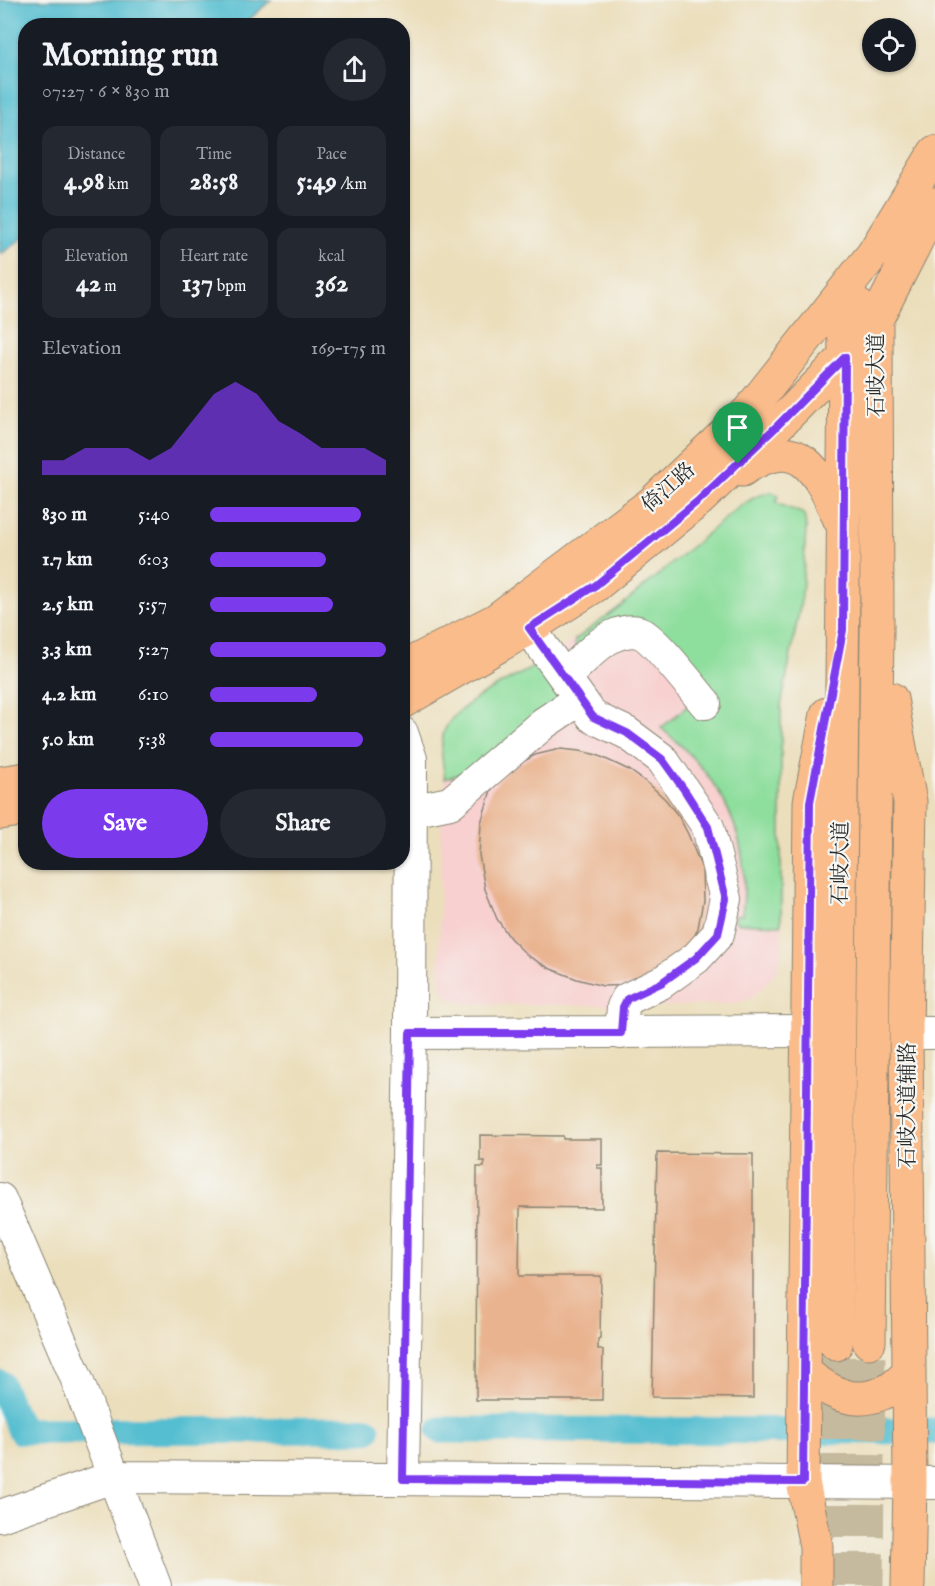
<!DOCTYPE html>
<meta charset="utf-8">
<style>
body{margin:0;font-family:"IM FELL English","Noto Serif SC",serif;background:#242831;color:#f1f3f6;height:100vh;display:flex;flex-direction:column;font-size:22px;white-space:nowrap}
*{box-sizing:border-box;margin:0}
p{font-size:20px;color:#9ea1a6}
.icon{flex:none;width:33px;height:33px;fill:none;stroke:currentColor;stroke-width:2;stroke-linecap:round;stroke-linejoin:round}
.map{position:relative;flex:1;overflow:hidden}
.drawer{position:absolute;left:18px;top:18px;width:392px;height:852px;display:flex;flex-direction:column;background:#171b24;border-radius:24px;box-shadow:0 2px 4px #0004}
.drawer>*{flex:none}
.fabs{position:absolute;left:862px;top:18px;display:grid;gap:12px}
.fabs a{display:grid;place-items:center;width:54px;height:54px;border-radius:50%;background:#171b24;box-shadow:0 2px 4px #0004;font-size:30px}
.pin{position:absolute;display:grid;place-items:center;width:51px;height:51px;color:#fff;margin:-62px -26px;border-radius:50% 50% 50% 0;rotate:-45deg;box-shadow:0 0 6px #0007}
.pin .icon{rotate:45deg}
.round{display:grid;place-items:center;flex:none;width:63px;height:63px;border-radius:32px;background:#242831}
.head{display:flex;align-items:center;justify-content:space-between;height:102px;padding:0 24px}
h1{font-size:33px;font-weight:700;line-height:45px}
.metrics{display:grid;grid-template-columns:repeat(3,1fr);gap:9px;height:102px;padding:6px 24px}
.metrics div{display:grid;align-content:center;border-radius:15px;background:#242831;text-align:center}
.metrics b{font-size:26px;font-weight:700}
.metrics small{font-size:16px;font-weight:400}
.metrics p{font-size:16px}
.chart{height:168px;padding:12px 24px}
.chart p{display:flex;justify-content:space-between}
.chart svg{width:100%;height:108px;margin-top:6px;fill:#7c3aed;opacity:.7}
.cta{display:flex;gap:12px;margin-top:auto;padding:12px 24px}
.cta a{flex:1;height:69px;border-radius:36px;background:#7c3aed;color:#fff;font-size:24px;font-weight:700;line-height:69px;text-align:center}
.cta a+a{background:#242831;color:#f1f3f6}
ul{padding:0 24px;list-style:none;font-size:20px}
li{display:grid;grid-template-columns:96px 72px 1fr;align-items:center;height:45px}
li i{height:15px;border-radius:8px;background:#7c3aed}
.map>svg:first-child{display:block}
.built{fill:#f7d0cf}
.green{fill:#8ede9d;stroke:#5c8464;stroke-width:1.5}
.water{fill:#54bed0;stroke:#40747e;stroke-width:1.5}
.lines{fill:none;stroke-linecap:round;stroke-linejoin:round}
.canal{stroke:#54bed0;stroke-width:27}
.building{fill:#e9b38f}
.major-tunnel{stroke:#c5ba9e;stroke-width:33;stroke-dasharray:33 16;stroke-linecap:butt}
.minor-casing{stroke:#8b8473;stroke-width:34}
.major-casing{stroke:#8b8473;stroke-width:35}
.minor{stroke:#fff;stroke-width:32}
.major{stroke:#fabc8b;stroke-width:33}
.route-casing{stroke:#fff;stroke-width:12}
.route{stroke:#7c3aed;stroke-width:8}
.labels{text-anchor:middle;stroke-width:4.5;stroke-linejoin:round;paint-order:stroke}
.street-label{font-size:21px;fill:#2b2b2b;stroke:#f6f6f2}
</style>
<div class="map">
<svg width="935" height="1586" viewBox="0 0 935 1586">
<rect width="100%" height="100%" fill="#f6f6f2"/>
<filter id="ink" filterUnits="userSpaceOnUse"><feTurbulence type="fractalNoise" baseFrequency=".0167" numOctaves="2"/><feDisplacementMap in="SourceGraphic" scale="12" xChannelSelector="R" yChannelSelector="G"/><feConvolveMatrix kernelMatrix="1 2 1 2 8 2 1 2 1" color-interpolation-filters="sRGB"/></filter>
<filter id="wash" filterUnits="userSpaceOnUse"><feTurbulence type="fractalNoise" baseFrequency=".008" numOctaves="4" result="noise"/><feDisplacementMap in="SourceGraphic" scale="24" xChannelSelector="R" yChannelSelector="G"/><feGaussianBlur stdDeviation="1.35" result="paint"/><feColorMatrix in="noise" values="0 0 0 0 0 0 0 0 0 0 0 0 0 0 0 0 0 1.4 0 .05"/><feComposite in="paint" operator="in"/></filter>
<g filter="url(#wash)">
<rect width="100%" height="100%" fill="#ebdebb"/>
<path class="built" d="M770,492L779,495L776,503L804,514L806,527L802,596L781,706L782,955L776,972L764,986L750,999L732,1004L672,1006L468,1004L451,1000L442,988L439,971L441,830L445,779L441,751L444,731L450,719L465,705L541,663L622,605L739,507L755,497Z"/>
<path class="green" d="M770,492L779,495L776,503L804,514L806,527L802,596L781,706V925L737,923L735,919L736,915H742C753,836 722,778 661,728L690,704L704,717L721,704L664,635L579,648L575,645V640L622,605L739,507L755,497Z
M541,663L565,694L468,771L445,779C443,763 439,748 444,732C452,704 515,678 541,663Z"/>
<path class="water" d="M0,0H271L243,25L26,26L25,236L0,255Z"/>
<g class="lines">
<path class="canal" d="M0,1383L21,1431L367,1430
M440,1430L935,1431"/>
</g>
<g id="blocks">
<path class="building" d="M560,749L580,751L597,755L629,770L650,785L666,800L679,817L688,834L702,869L703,901L698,928L688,951L638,985L603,986L577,979L551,969L528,956L510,938L497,919L485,889L479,855L481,823L491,790L508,770L535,755Z
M480,1135L563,1136V1139H602V1165H597V1168H602V1208L520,1207L519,1276H601L600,1338L598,1339V1350H603L602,1400H476L477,1167H484L485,1161H480Z
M657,1153L753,1154V1398L652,1397Z"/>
</g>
</g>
<g filter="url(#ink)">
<use href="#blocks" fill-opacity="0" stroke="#8b8473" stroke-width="1.5"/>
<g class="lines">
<path class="major-tunnel" d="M835,1586L836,1344
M867,1586L869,1342"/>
<defs>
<path id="minor" d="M529,628L593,717L627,733L662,759L708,827L726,899L718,934L696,958L661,983L627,999L623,1007L621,1033
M565,677C579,664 594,646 611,637C618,633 630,630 638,632C652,635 693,689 705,703
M402,733L411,759L410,1033L403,1479
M411,811L450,803L544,723L580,699
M410,1033L808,1031
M906,1033H935
M0,1199L76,1377L155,1586
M0,1516L113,1477L935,1483"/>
<path id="major" d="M844,294L876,320L877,628L869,1342
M742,470C799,431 819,471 840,520
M402,668L496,620L652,503L748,412L873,254L935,152
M891,699L910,802L906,1033L910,1482L908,1586
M402,702L529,628L596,585L699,500L776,427L845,357L876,320L935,204
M0,783L26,779
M0,813L26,809
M836,1344L845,357L844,294
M804,1372C829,1392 854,1408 887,1391C895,1387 902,1379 909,1373
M816,1586V1546L803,1482L810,802L827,714"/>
</defs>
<use href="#minor" class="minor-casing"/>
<use href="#major" class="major-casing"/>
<use href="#minor" class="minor"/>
<use href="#major" class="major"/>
</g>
</g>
<g class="lines" filter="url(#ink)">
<defs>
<path id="route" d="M845,357L843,630L810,802L803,1482L403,1479L410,1033H621L623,1007L627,999L661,983L696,958L718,934L726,899L708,827L685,791L662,759L627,733L593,717L529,628L596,585L699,500L776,427Z"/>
</defs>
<use href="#route" class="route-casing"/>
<use href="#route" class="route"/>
</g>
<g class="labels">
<g class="street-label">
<text transform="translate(876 375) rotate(-90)" y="7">石岐大道</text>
<text transform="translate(668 487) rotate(-42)" y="7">倚江路</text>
<text transform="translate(840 863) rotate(-89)" y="7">石岐大道</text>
<text transform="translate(907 1105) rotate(-90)" y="7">石岐大道辅路</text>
</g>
</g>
</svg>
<div class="fabs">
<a><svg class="icon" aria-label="locate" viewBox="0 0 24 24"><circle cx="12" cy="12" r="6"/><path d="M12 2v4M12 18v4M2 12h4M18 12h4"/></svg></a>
</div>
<div class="pin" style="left:738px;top:464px;background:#1e9e55"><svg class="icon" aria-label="arrive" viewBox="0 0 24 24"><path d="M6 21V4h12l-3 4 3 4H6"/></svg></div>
<section class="drawer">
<div class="head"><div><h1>Morning run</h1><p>07:27 · 6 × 830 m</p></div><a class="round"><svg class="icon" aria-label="share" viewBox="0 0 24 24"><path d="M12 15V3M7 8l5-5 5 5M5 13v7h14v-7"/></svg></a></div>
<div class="metrics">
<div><p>Distance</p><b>4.98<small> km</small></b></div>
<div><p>Time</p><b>28:58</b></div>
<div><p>Pace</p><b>5:49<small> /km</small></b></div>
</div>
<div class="metrics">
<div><p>Elevation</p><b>42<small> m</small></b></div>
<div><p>Heart rate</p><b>137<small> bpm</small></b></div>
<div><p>kcal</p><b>362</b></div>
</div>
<div class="chart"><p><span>Elevation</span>169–175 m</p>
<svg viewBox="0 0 160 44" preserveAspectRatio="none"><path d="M0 44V38L10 38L20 33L30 33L40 33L50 38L60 33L70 22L80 11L90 6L100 11L110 22L120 27L130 33L140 33L150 33L160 38V44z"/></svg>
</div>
<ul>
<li><b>830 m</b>5:40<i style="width:86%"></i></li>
<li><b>1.7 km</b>6:03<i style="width:66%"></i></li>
<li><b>2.5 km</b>5:57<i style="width:70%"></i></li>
<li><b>3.3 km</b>5:27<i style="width:100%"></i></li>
<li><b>4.2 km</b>6:10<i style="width:61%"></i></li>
<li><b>5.0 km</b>5:38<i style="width:87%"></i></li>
</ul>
<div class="cta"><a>Save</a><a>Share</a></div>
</section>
</div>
